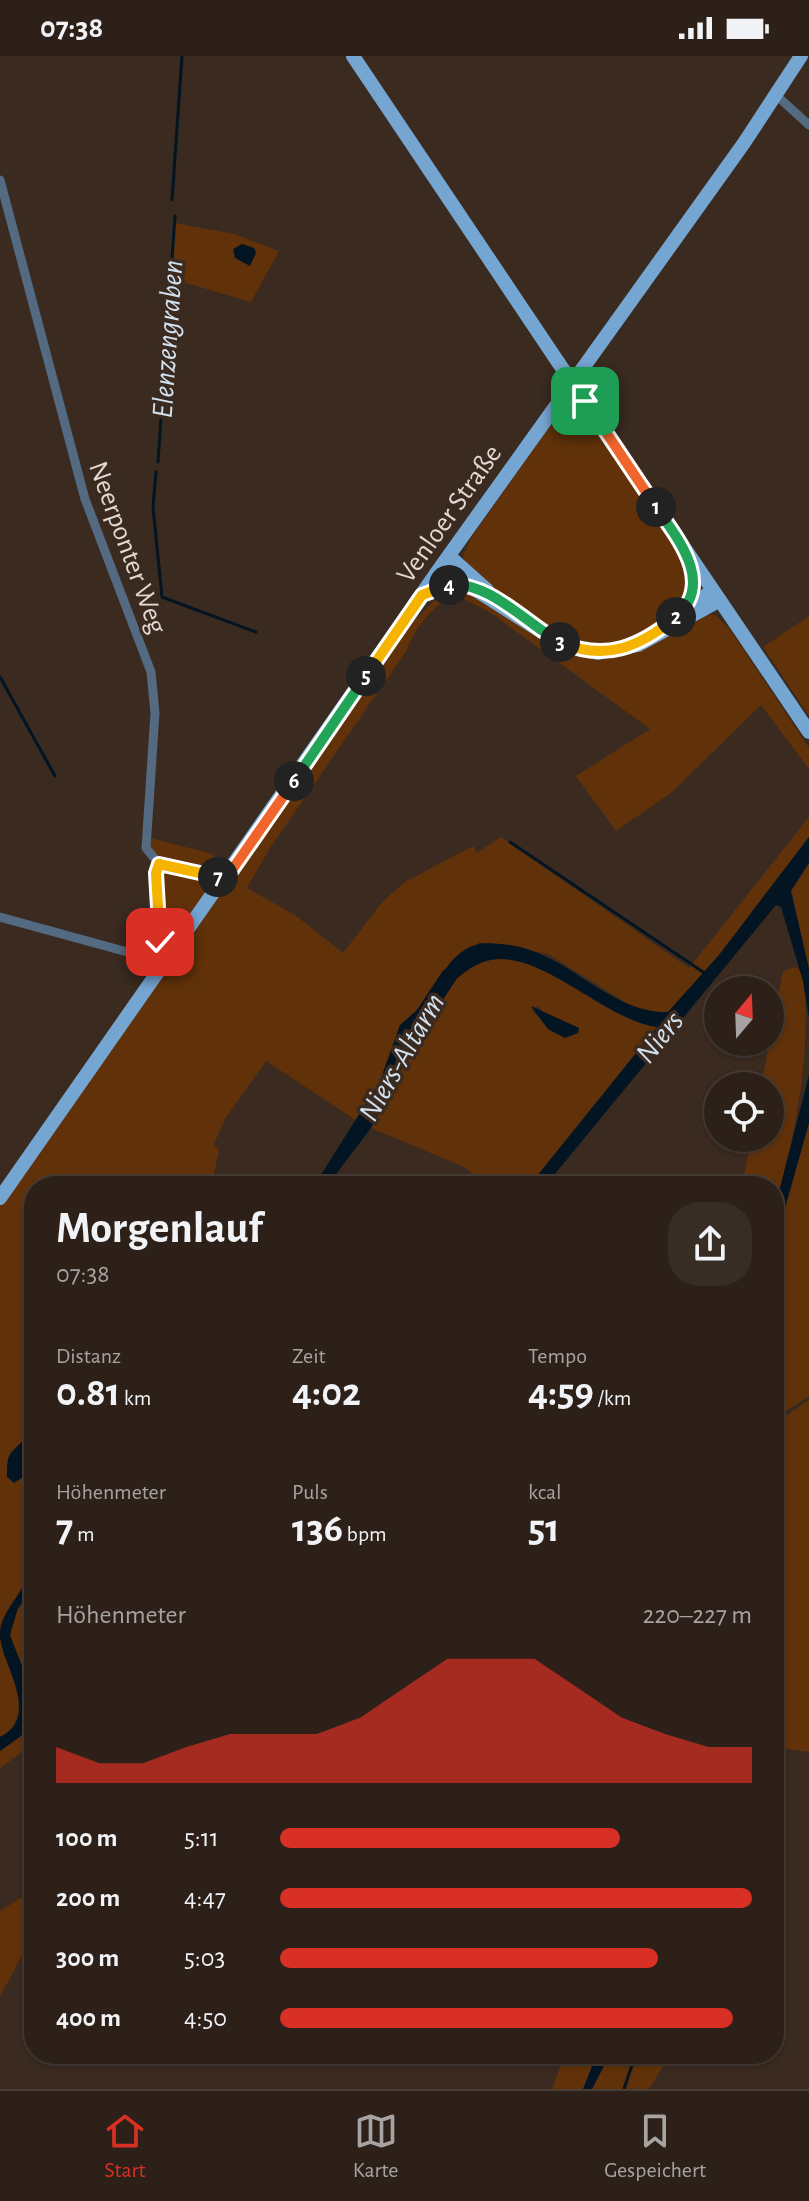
<!DOCTYPE html>
<html lang="de">
<meta charset="utf-8">
<style>
body{margin:0;font-family:"Alegreya Sans",sans-serif;background:#382d25;color:#f1f3f6;height:100vh;display:flex;flex-direction:column;font-size:30px;white-space:nowrap}
*{box-sizing:border-box;margin:0}
p{font-size:26px;color:#a6a3a2}
.icon{flex:none;width:44px;height:44px;fill:none;stroke:currentColor;stroke-width:2;stroke-linecap:round;stroke-linejoin:round}
.map{position:relative;flex:1;overflow:hidden}
.side{position:absolute;left:24px;top:1120px;width:760px;height:888px;display:flex;flex-direction:column;background:#2c2018;border-radius:32px;box-shadow:0 2px 6px #0004,0 0 0 2px #483e37}
.side>*{flex:none}
.needle{width:52px;rotate:19deg}
.tools{position:absolute;left:704px;top:920px;display:grid;gap:16px}
.tools a{display:grid;place-items:center;width:80px;height:80px;border-radius:50%;background:#2c2018;box-shadow:0 2px 6px #0004,0 0 0 2px #483e37;font-size:40px}
.pin{position:absolute;display:grid;place-items:center;width:68px;height:68px;color:#fff;margin:-34px;border-radius:16px;box-shadow:0 4px 12px #0006}
.km{position:absolute;width:40px;height:40px;margin:-20px;border-radius:50%;background:#222;color:#fff;font-size:22px;line-height:40px;text-align:center}
.round{display:grid;place-items:center;flex:none;width:84px;height:84px;border-radius:32px;background:#382d25}
.head{display:flex;align-items:center;justify-content:space-between;height:136px;padding:0 32px}
h1{font-size:44px;font-weight:700;line-height:60px}
.stats{display:grid;grid-template-columns:repeat(3,1fr);gap:12px;height:136px;padding:8px 32px}
.stats div{display:grid;align-content:center}
.stats b{font-size:40px;font-weight:700}
.stats small{font-size:22px;font-weight:400}
.stats p{font-size:22px}
.chart{height:224px;padding:16px 32px}
.chart p{display:flex;justify-content:space-between}
.chart svg{width:100%;height:144px;margin-top:8px;fill:#d93025;opacity:.7}
ul{padding:0 32px;list-style:none;font-size:26px}
li{display:grid;grid-template-columns:128px 96px 1fr;align-items:center;height:60px}
li i{height:20px;border-radius:10px;background:#d93025}
.status{display:flex;justify-content:space-between;align-items:center;height:56px;padding:0 40px;background:#2c2018;direction:ltr}
.status svg{height:22px;fill:currentColor}
.menu{display:flex;justify-content:space-around;align-items:center;height:112px;border-top:2px solid #483e37;background:#2c2018;font-size:22px;color:#a6a3a2}
.menu a{display:grid;justify-items:center;gap:4px}
.menu .active{color:#d93025}
.map>svg:first-child{display:block}
.green{fill:#61320a;fill-rule:evenodd}
.water{fill:#031423}
.lines{fill:none;stroke-linecap:round;stroke-linejoin:round}
.stream{stroke:#031423;stroke-width:3}
.river{stroke:#031423;stroke-width:16}
.minor{stroke:#536a80;stroke-width:9}
.primary{stroke:#75a6d2;stroke-width:14}
.primary-bridge{stroke:#75a6d2;stroke-width:14}
.split-1-casing{stroke:#fff;stroke-width:16}
.split-2-casing{stroke:#fff;stroke-width:16}
.split-3-casing{stroke:#fff;stroke-width:16}
.split-4-casing{stroke:#fff;stroke-width:16}
.split-5-casing{stroke:#fff;stroke-width:16}
.split-6-casing{stroke:#fff;stroke-width:16}
.split-7-casing{stroke:#fff;stroke-width:16}
.split-8-casing{stroke:#fff;stroke-width:16}
.split-1{stroke:#f0652b;stroke-width:10}
.split-2{stroke:#22a559;stroke-width:10}
.split-3{stroke:#f5b400;stroke-width:10}
.split-4{stroke:#22a559;stroke-width:10}
.split-5{stroke:#f5b400;stroke-width:10}
.split-6{stroke:#22a559;stroke-width:10}
.split-7{stroke:#f0652b;stroke-width:10}
.split-8{stroke:#f5b400;stroke-width:10}
.labels{text-anchor:middle;stroke-width:7;stroke-linejoin:round;paint-order:stroke}
.street-label{font-size:28px;fill:#e3d9d2;stroke:#3a2a20}
.water-label{font-size:30px;font-style:italic;fill:#d2e1ef;stroke:#3a2a20}
</style>
<div class="status"><b>07:38</b><svg viewBox="0 0 49 12"><path d="M0 12V9h3v3zM5 12V6h3v6zM10 12V3h3v9zM15 12V0h3v12zM26 1h20v11H26zM47 4h2v5h-2z"/></svg></div>
<div class="map">
<svg width="809" height="2033" viewBox="0 0 809 2033">
<rect width="100%" height="100%" fill="#3a2a20"/>
<path class="green" d="M174,167L234,178L279,195L251,246L169,222Z
M572,339C593,370 688,498 689,526C689,544 675,554 663,565C643,581 622,592 596,590C567,588 468,529 463,500L471,482Z
M462,534C483,541 501,556 520,568C605,621 622,604 704,559H715L729,572L809,692V713L761,649L671,737L616,775L576,720L650,673L491,557L458,540C434,545 415,572 407,594L270,792L247,832L295,859L343,897L383,845L405,826L473,790L477,797L501,781L689,912L809,761V781L719,899L668,956H649L631,950L548,898L479,886L430,934L439,939C452,927 466,912 483,906C537,886 601,965 657,971L529,1130H489L464,1111L371,1072L418,979L435,958L400,969L380,1025L357,1065L266,1005L225,1063L214,1088L219,1095L211,1130H34V1485L29,1518L0,1571V1142L180,890L161,861L159,808L146,792V781L213,798L225,824L402,569L407,572L443,536ZM537,950L548,960L579,972L559,979L548,973L532,954Z
M809,560V660L763,591Z
M809,807V913L791,834Z
M796,911C802,915 804,928 805,938C809,1013 794,1083 774,1155V1130H742L751,1082H770V1030H761L783,915Z
M809,1067V1340L774,1363V1191Z
M809,1344V1696L774,1691V1368Z
M34,1530V1687L0,1712V1695C36,1670 40,1653 23,1612C17,1599 8,1587 11,1572C13,1556 27,1544 34,1530Z
M0,1583C3,1590 2,1596 5,1602C15,1625 32,1665 0,1681Z
M33,1834C37,1875 20,1905 0,1940V1855Z
M565,1998H597L583,2033H552Z
M610,1998H671L649,2033H592Z"/>
<path class="water" d="M242,188L254,192L256,197L250,210L235,202L233,193Z
M809,781V807L791,835L809,913V962L803,925L781,851L776,849L545,1130H529L657,971C602,963 535,887 483,906C466,912 452,927 439,939L430,935C441,921 450,902 466,893C478,886 487,887 501,888C566,892 606,957 668,956L719,899Z
M426,946L434,951L435,958L418,979L371,1072L327,1130H314L380,1025L400,969Z
M531,950L579,972L578,977L565,982L548,973Z
M809,1019V1067L774,1191V1155Z
M26,1381L33,1391L23,1421L14,1427L7,1421C7,1393 10,1400 26,1381Z
M34,1485V1530L18,1552L10,1579L24,1615L33,1657L21,1680L0,1695V1681C43,1660 1,1608 0,1579C0,1554 24,1539 29,1516C31,1506 31,1496 34,1485Z
M597,1998H610L592,2033H583Z"/>
<g class="lines">
<path class="stream" d="M172,144L182,0
M158,406L175,160
M156,416L153,451L162,541L256,576
M0,621L55,720
M510,786L706,918
M633,2006L643,1998
M624,2033L633,2006L630,1998"/>
<path class="river" d="M418,967L449,920"/>
<path class="minor" d="M776,39L809,69
M0,124L85,443L151,616L155,657L146,792L159,808L225,824
M0,861L142,900L160,886L156,817L159,808"/>
<path class="primary" d="M353,0L558,306
M585,345L809,676
M449,500L487,534
M441,512L558,586L598,597L638,589L720,544
M422,539L463,528
M688,551L694,528L690,506
M672,564L713,534
M0,1142L442,509L744,87L801,0"/>
<path class="primary-bridge" d="M558,306L585,345"/>
</g>
<g class="lines">
<defs>
<path id="split-1" d="M585,345L656,451"/>
<path id="split-2" d="M656,451C678,483 715,527 676,561"/>
<path id="split-3" d="M560,586C605,606 640,591 676,561"/>
<path id="split-4" d="M449,529C488,524 528,569 560,586"/>
<path id="split-5" d="M366,620L422,539L449,529"/>
<path id="split-6" d="M294,725L366,620"/>
<path id="split-7" d="M218,821L225,824L294,725"/>
<path id="split-8" d="M160,886L156,817L159,808L218,821"/>
</defs>
<use href="#split-1" class="split-1-casing"/>
<use href="#split-2" class="split-2-casing"/>
<use href="#split-3" class="split-3-casing"/>
<use href="#split-4" class="split-4-casing"/>
<use href="#split-5" class="split-5-casing"/>
<use href="#split-6" class="split-6-casing"/>
<use href="#split-7" class="split-7-casing"/>
<use href="#split-8" class="split-8-casing"/>
<use href="#split-1" class="split-1"/>
<use href="#split-2" class="split-2"/>
<use href="#split-3" class="split-3"/>
<use href="#split-4" class="split-4"/>
<use href="#split-5" class="split-5"/>
<use href="#split-6" class="split-6"/>
<use href="#split-7" class="split-7"/>
<use href="#split-8" class="split-8"/>
</g>
<g class="labels">
<g class="street-label">
<text transform="translate(448 457) rotate(-55)" y="10">Venloer Straße</text>
<text transform="translate(129 491) rotate(70)" y="10">Neerponter Weg</text>
</g>
<g class="water-label">
<text transform="translate(167 283) rotate(-86)" y="10">Elenzengraben</text>
<text transform="translate(659 981) rotate(-51)" y="10">Niers</text>
<text transform="translate(401 1001) rotate(-60)" y="10">Niers-Altarm</text>
</g>
</g>
</svg>
<div class="tools">
<a><svg class="needle" viewBox="-14 -14 28 28"><path d="M0-13l5 13h-10z" fill="#e53935"/><path d="M0 13l5-13h-10z" fill="#a6a3a2"/></svg></a>
<a><svg class="icon" aria-label="locate" viewBox="0 0 24 24"><circle cx="12" cy="12" r="6"/><path d="M12 2v4M12 18v4M2 12h4M18 12h4"/></svg></a>
</div>
<div class="pin" style="left:585px;top:345px;background:#1e9e55"><svg class="icon" aria-label="arrive" viewBox="0 0 24 24"><path d="M6 21V4h12l-3 4 3 4H6"/></svg></div>
<div class="pin" style="left:160px;top:886px;background:#d93025"><svg class="icon" aria-label="check" viewBox="0 0 24 24"><path d="M5 12l5 5 9-10"/></svg></div>
<b class="km" style="left:656px;top:451px">1</b>
<b class="km" style="left:676px;top:561px">2</b>
<b class="km" style="left:560px;top:586px">3</b>
<b class="km" style="left:449px;top:529px">4</b>
<b class="km" style="left:366px;top:620px">5</b>
<b class="km" style="left:294px;top:725px">6</b>
<b class="km" style="left:218px;top:821px">7</b>
<section class="side">
<div class="head"><div><h1>Morgenlauf</h1><p>07:38</p></div><a class="round"><svg class="icon" aria-label="share" viewBox="0 0 24 24"><path d="M12 15V3M7 8l5-5 5 5M5 13v7h14v-7"/></svg></a></div>
<div class="stats">
<div><p>Distanz</p><b>0.81<small> km</small></b></div>
<div><p>Zeit</p><b>4:02</b></div>
<div><p>Tempo</p><b>4:59<small> /km</small></b></div>
</div>
<div class="stats">
<div><p>Höhenmeter</p><b>7<small> m</small></b></div>
<div><p>Puls</p><b>136<small> bpm</small></b></div>
<div><p>kcal</p><b>51</b></div>
</div>
<div class="chart"><p><span>Höhenmeter</span>220–227 m</p>
<svg viewBox="0 0 160 44" preserveAspectRatio="none"><path d="M0 44V33L10 38L20 38L30 33L40 29L50 29L60 29L70 24L80 15L90 6L100 6L110 6L120 15L130 24L140 29L150 33L160 33V44z"/></svg>
</div>
<ul>
<li><b>100 m</b>5:11<i style="width:72%"></i></li>
<li><b>200 m</b>4:47<i style="width:100%"></i></li>
<li><b>300 m</b>5:03<i style="width:80%"></i></li>
<li><b>400 m</b>4:50<i style="width:96%"></i></li>
</ul>
</section>
</div>
<nav class="menu">
<a class="active"><svg class="icon" aria-label="home" viewBox="0 0 24 24"><path d="M3 11l9-7 9 7M6 9v11h12V9"/></svg>Start</a>
<a><svg class="icon" aria-label="map" viewBox="0 0 24 24"><path d="M3 6l6-2 6 2 6-2v14l-6 2-6-2-6 2zM9 4v14M15 6v14"/></svg>Karte</a>
<a><svg class="icon" aria-label="saved" viewBox="0 0 24 24"><path d="M7 4h10v16l-5-4-5 4z"/></svg>Gespeichert</a>
</nav>
